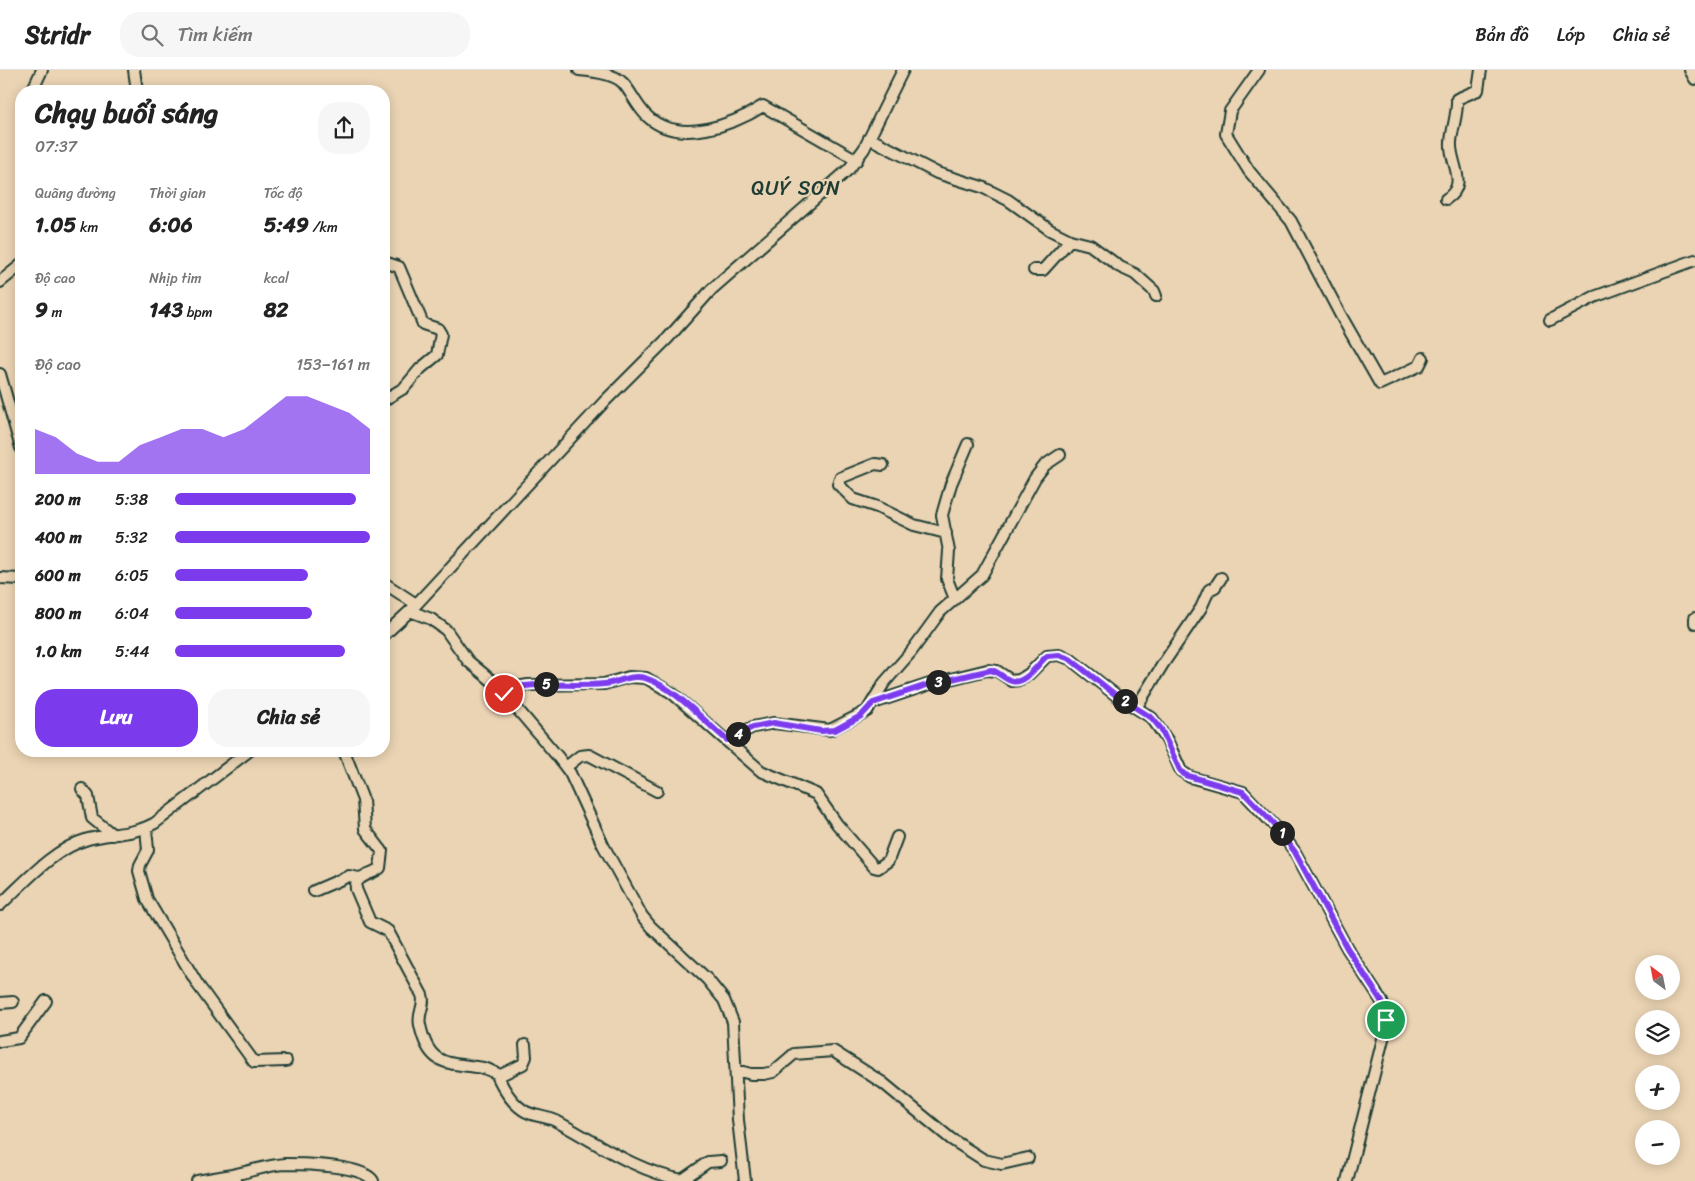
<!DOCTYPE html>
<html lang="vi">
<meta charset="utf-8">
<style>
body{margin:0;font-family:Sriracha,sans-serif;background:#f6f6f6;color:#222;height:100vh;display:flex;flex-direction:column;font-size:19px;white-space:nowrap}
*{box-sizing:border-box;margin:0}
p{font-size:16px;color:#767676}
.icon{flex:none;width:28px;height:28px;fill:none;stroke:currentColor;stroke-width:2;stroke-linecap:round;stroke-linejoin:round}
.map{position:relative;flex:1;overflow:hidden}
.drawer{position:absolute;left:15px;top:15px;width:375px;height:672px;display:flex;flex-direction:column;background:#fff;border-radius:20px;box-shadow:0 2px 12px #0003}
.drawer>*{flex:none}
.needle{width:32px;rotate:328deg}
.fabs{position:absolute;left:1635px;top:885px;display:grid;gap:10px}
.fabs a{display:grid;place-items:center;width:45px;height:45px;border-radius:50%;background:#fff;box-shadow:0 2px 12px #0003;font-size:25px}
.pin{position:absolute;display:grid;place-items:center;width:42px;height:42px;color:#fff;margin:-21px;border:2px solid #fff;border-radius:50%;box-shadow:0 1px 5px #0007}
.km{position:absolute;width:25px;height:25px;margin:-12px;border-radius:50%;background:#222;color:#fff;font-size:14px;line-height:25px;text-align:center}
.round{display:grid;place-items:center;flex:none;width:52px;height:52px;border-radius:20px;background:#f6f6f6}
.head{display:flex;align-items:center;justify-content:space-between;height:85px;padding:0 20px}
h1{font-size:28px;font-weight:800;line-height:38px}
.metrics{display:grid;grid-template-columns:repeat(3,1fr);gap:8px;height:85px;padding:5px 20px}
.metrics div{display:grid;align-content:center}
.metrics b{font-size:21px;font-weight:800}
.metrics small{font-size:14px;font-weight:400}
.metrics p{font-size:14px}
.chart{height:140px;padding:10px 20px}
.chart p{display:flex;justify-content:space-between}
.chart svg{width:100%;height:90px;margin-top:5px;fill:#7c3aed;opacity:.7}
.cta{display:flex;gap:10px;margin-top:auto;padding:10px 20px}
.cta a{flex:1;height:58px;border-radius:20px;background:#7c3aed;color:#fff;font-size:20px;font-weight:800;line-height:58px;text-align:center}
.cta a+a{background:#f6f6f6;color:#222}
ul{padding:0 20px;list-style:none;font-size:16px}
li{display:grid;grid-template-columns:80px 60px 1fr;align-items:center;height:38px}
li i{height:12px;border-radius:6px;background:#7c3aed}
header{display:flex;align-items:center;gap:30px;box-sizing:border-box;height:70px;padding:0 25px;background:#fff;border-bottom:1px solid #e0e0e0}
header strong{font-size:24px}
nav{display:flex;gap:28px;margin-inline-start:auto;font-size:18px}
.search{width:350px;height:45px;background:#f6f6f6;display:flex;align-items:center;gap:12px;box-sizing:border-box;padding:0 18px;border-radius:20px;color:#767676;font-size:19px}
.map>svg:first-child{display:block}
.lines{fill:none;stroke-linecap:round;stroke-linejoin:round}
.minor-casing{stroke:#1f3d34;stroke-width:14}
.minor{stroke:#ebd4b4;stroke-width:10}
.route-casing{stroke:#fff;stroke-width:10}
.route{stroke:#7c3aed;stroke-width:6}
.labels{text-anchor:middle;stroke-width:4.5;stroke-linejoin:round;paint-order:stroke}
.quarter-label{font-size:20px;letter-spacing:1px;fill:#1f3d34;stroke:#ebd4b4}
</style>
<header>
<strong>Stridr</strong>
<div class="search"><svg class="icon" aria-label="search" viewBox="0 0 24 24"><circle cx="10" cy="10" r="6"/><path d="M15 15l6 6"/></svg>Tìm kiếm</div>
<nav><a>Bản đồ</a><a>Lớp</a><a>Chia sẻ</a></nav>
</header>
<div class="map">
<svg width="1695" height="1111" viewBox="0 0 1695 1111">
<rect width="100%" height="100%" fill="#ebd4b4"/>
<filter id="ink" filterUnits="userSpaceOnUse"><feTurbulence type="fractalNoise" baseFrequency=".02" numOctaves="2"/><feDisplacementMap in="SourceGraphic" scale="10" xChannelSelector="R" yChannelSelector="G"/><feConvolveMatrix kernelMatrix="1 2 1 2 8 2 1 2 1" color-interpolation-filters="sRGB"/></filter>
<g filter="url(#ink)">
<g class="lines">
<defs>
<path id="minor" d="M134,0L137,21
M579,0C591,1 614,3 623,13C632,23 637,37 648,47C679,75 733,55 763,36L857,90
M1259,0L1230,41L1226,64L1249,101L1291,151L1340,244L1380,314L1419,296L1423,288
M1690,0L1695,9
M32,21L42,0
M869,68L937,103L982,117L1008,130L1050,160L1070,170L1090,175L1120,197L1135,204L1154,221L1156,226
M1446,129C1470,114 1449,93 1451,72C1452,58 1458,43 1457,29L1478,20L1481,0
M384,192L399,197L423,254L438,259L441,264L437,285L420,299L404,318L384,330
M1034,200H1043L1070,170
M0,212L21,195
M1550,250L1594,227L1695,190
M0,304L21,378
M883,395L875,394L840,408L838,414L853,429L877,437L914,455L946,463
M0,508L21,509
M384,513L416,534
M955,529L947,509L949,481L942,445L951,414L968,374
M410,541L431,549L446,560L468,591L497,615L558,687L570,703L603,775L642,846L651,857L707,909L724,930L733,952L738,1050L745,1111
M1695,548V553
M384,565L410,541L605,331L668,268L712,219L849,99L864,79L903,0
M501,620L528,615L604,614L629,607L646,608L672,623L761,701L816,724L837,754L874,797L878,798L888,791L897,767
M873,633L930,614L987,600L997,601L1012,611L1019,610L1029,604L1047,586L1059,585L1070,589L1117,626L1152,648L1167,670L1181,701L1190,707L1243,722L1282,764L1295,782L1347,878L1382,932L1385,942L1386,957L1347,1111
M1136,638L1163,594L1201,538L1209,520L1215,517L1221,508
M727,670L753,657L774,653L830,660L867,641L884,613L911,582L940,542L982,505L1035,408L1045,395L1060,385
M344,681L363,730L365,759L382,781L380,798C372,805 354,805 356,819L370,852L388,861L422,925C426,935 417,943 420,955C429,998 448,992 483,998C489,999 494,1003 501,1005L523,994L526,987L525,975
M566,697L580,686L589,685L657,721
M82,719L88,726L92,748L113,765
M146,758L148,780L140,795L139,801L147,829L198,915L254,992L286,991
M314,821L349,806L359,808
M0,835C26,811 53,779 88,769C111,763 134,765 155,753L249,681
M0,933L13,932
M0,971L19,968L46,931
M736,1000L751,1004H764L773,1002L794,984L833,981L883,1013L951,1069L984,1090L1002,1094L1028,1088
M496,1003C503,1018 510,1031 523,1040C533,1047 546,1046 556,1051C597,1073 636,1101 682,1110L708,1092L721,1091
M232,1105C249,1102 267,1095 285,1094C304,1094 364,1095 373,1111
M197,1111L232,1105L236,1110"/>
</defs>
<use href="#minor" class="minor-casing"/>
<use href="#minor" class="minor"/>
</g>
</g>
<g class="lines" filter="url(#ink)">
<defs>
<path id="route" d="M504,624L501,620C535,611 569,617 604,614C618,613 630,604 645,608C676,618 702,650 727,670L753,657L774,653L821,661L835,660L861,646L873,633L930,614L991,600C999,602 1004,609 1012,611C1026,615 1038,593 1047,586L1059,585L1070,589L1117,626L1152,648L1161,659L1180,700L1185,705L1243,722L1273,753L1295,782L1347,878L1382,932L1386,950"/>
</defs>
<use href="#route" class="route-casing"/>
<use href="#route" class="route"/>
</g>
<g class="labels">
<g class="quarter-label">
<text x="796" y="125">QUÝ SƠN</text>
</g>
</g>
</svg>
<div class="fabs">
<a><svg class="needle" viewBox="-14 -14 28 28"><path d="M0-13l5 13h-10z" fill="#e53935"/><path d="M0 13l5-13h-10z" fill="#767676"/></svg></a>
<a><svg class="icon" aria-label="layers" viewBox="0 0 24 24"><path d="M12 4l9 5-9 5-9-5zM3 14l9 5 9-5"/></svg></a>
<a>+</a>
<a>−</a>
</div>
<div class="pin" style="left:1386px;top:950px;background:#1e9e55"><svg class="icon" aria-label="arrive" viewBox="0 0 24 24"><path d="M6 21V4h12l-3 4 3 4H6"/></svg></div>
<div class="pin" style="left:504px;top:624px;background:#d93025"><svg class="icon" aria-label="check" viewBox="0 0 24 24"><path d="M5 12l5 5 9-10"/></svg></div>
<b class="km" style="left:1282px;top:763px">1</b>
<b class="km" style="left:1125px;top:631px">2</b>
<b class="km" style="left:938px;top:612px">3</b>
<b class="km" style="left:738px;top:664px">4</b>
<b class="km" style="left:546px;top:614px">5</b>
<section class="drawer">
<div class="head"><div><h1>Chạy buổi sáng</h1><p>07:37</p></div><a class="round"><svg class="icon" aria-label="share" viewBox="0 0 24 24"><path d="M12 15V3M7 8l5-5 5 5M5 13v7h14v-7"/></svg></a></div>
<div class="metrics">
<div><p>Quãng đường</p><b>1.05<small> km</small></b></div>
<div><p>Thời gian</p><b>6:06</b></div>
<div><p>Tốc độ</p><b>5:49<small> /km</small></b></div>
</div>
<div class="metrics">
<div><p>Độ cao</p><b>9<small> m</small></b></div>
<div><p>Nhịp tim</p><b>143<small> bpm</small></b></div>
<div><p>kcal</p><b>82</b></div>
</div>
<div class="chart"><p><span>Độ cao</span>153–161 m</p>
<svg viewBox="0 0 160 44" preserveAspectRatio="none"><path d="M0 44V22L10 26L20 34L30 38L40 38L50 30L60 26L70 22L80 22L90 26L100 22L110 14L120 6L130 6L140 10L150 14L160 22V44z"/></svg>
</div>
<ul>
<li><b>200 m</b>5:38<i style="width:93%"></i></li>
<li><b>400 m</b>5:32<i style="width:100%"></i></li>
<li><b>600 m</b>6:05<i style="width:68%"></i></li>
<li><b>800 m</b>6:04<i style="width:70%"></i></li>
<li><b>1.0 km</b>5:44<i style="width:87%"></i></li>
</ul>
<div class="cta"><a>Lưu</a><a>Chia sẻ</a></div>
</section>
</div>
